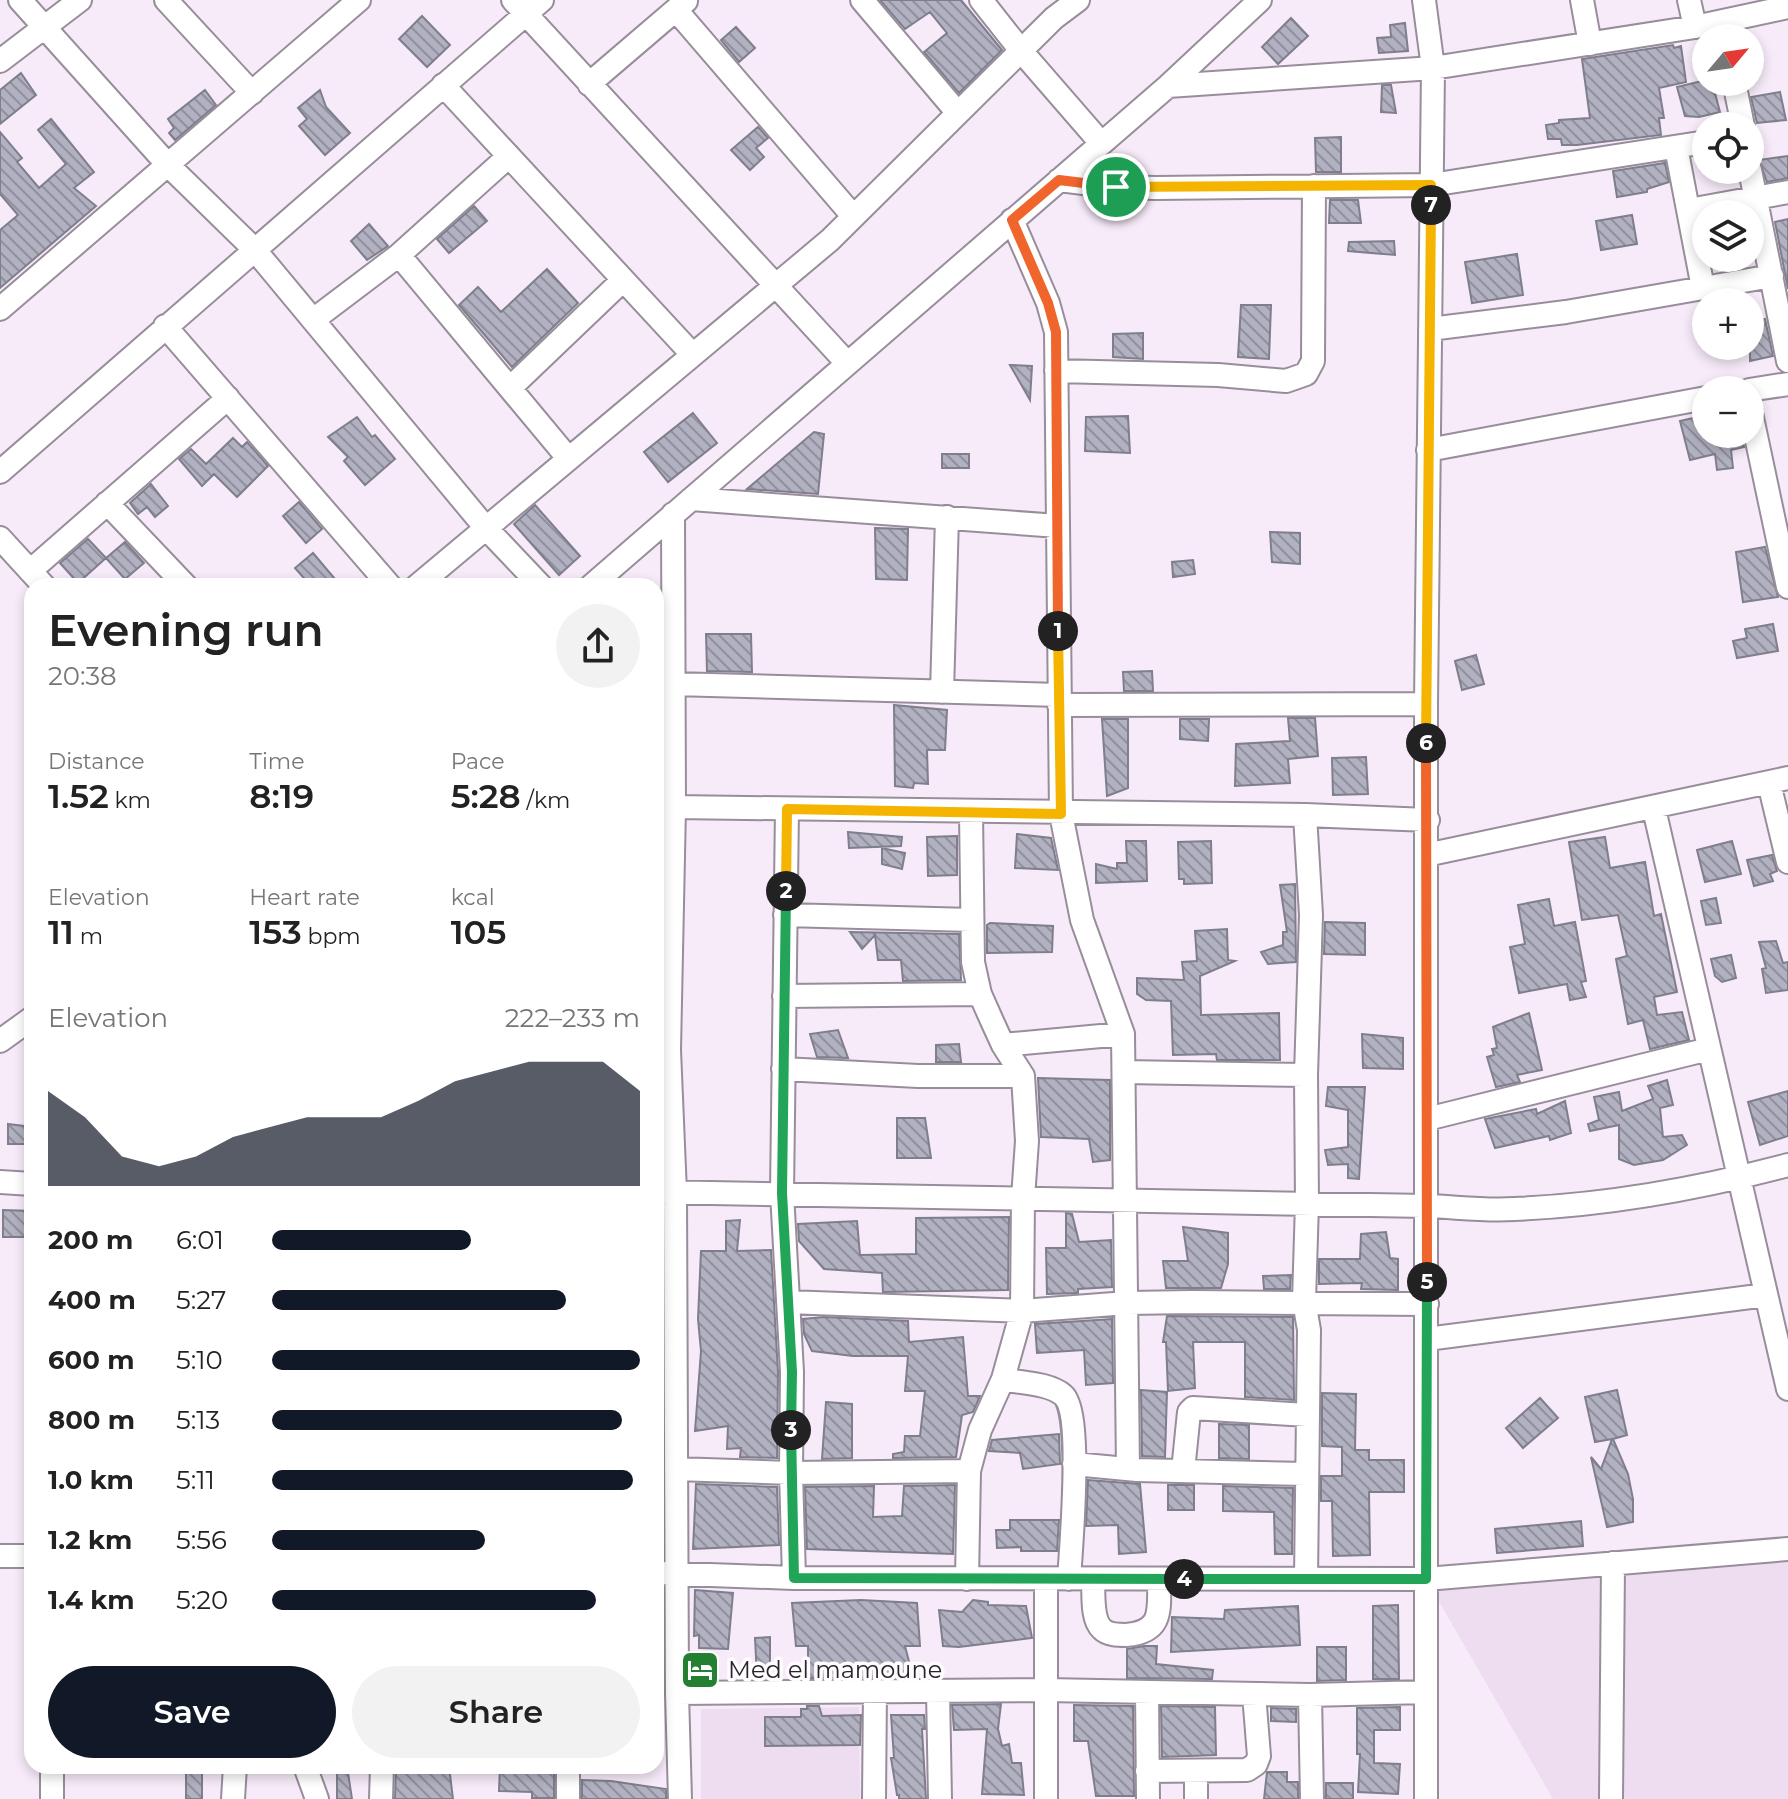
<!DOCTYPE html>
<meta charset="utf-8">
<style>
body{margin:0;font-family:Montserrat,sans-serif;background:#f2f2f2;color:#222;height:100vh;display:flex;flex-direction:column;font-size:30px;white-space:nowrap}
*{box-sizing:border-box;margin:0}
p{font-size:26px;color:#767676}
.icon{flex:none;width:44px;height:44px;fill:none;stroke:currentColor;stroke-width:2;stroke-linecap:round;stroke-linejoin:round}
.map{position:relative;flex:1;overflow:hidden}
.drawer{position:absolute;left:24px;top:578px;width:640px;height:1196px;display:flex;flex-direction:column;background:#fff;border-radius:24px;box-shadow:0 4px 12px #0003}
.drawer>*{flex:none}
.needle{width:52px;rotate:61deg}
.buttons{position:absolute;left:1692px;top:24px;display:grid;gap:16px}
.buttons a{display:grid;place-items:center;width:72px;height:72px;border-radius:50%;background:#fff;box-shadow:0 4px 12px #0003;font-size:40px}
.pin{position:absolute;display:grid;place-items:center;width:68px;height:68px;color:#fff;margin:-34px;border:4px solid #fff;border-radius:50%;box-shadow:0 2px 8px #0007}
.km{position:absolute;width:40px;height:40px;margin:-20px;border-radius:50%;background:#222;color:#fff;font-size:22px;line-height:40px;text-align:center}
.round{display:grid;place-items:center;flex:none;width:84px;height:84px;border-radius:42px;background:#f2f2f2}
.summary{display:flex;align-items:center;justify-content:space-between;height:136px;padding:0 24px}
h1{font-size:44px;font-weight:600;line-height:60px}
.metrics{display:grid;grid-template-columns:repeat(3,1fr);gap:12px;height:136px;padding:8px 24px}
.metrics div{display:grid;align-content:center}
.metrics b{font-size:34px;font-weight:600}
.metrics small{font-size:22px;font-weight:400}
.metrics p{font-size:22px}
.chart{height:224px;padding:16px 24px}
.chart p{display:flex;justify-content:space-between}
.chart svg{width:100%;height:144px;margin-top:8px;fill:#111827;opacity:.7}
.cta{display:flex;gap:16px;margin-top:auto;padding:16px 24px}
.cta a{flex:1;height:92px;border-radius:48px;background:#111827;color:#fff;font-size:32px;font-weight:600;line-height:92px;text-align:center}
.cta a+a{background:#f2f2f2;color:#222}
ul{padding:0 24px;list-style:none;font-size:26px}
li{display:grid;grid-template-columns:128px 96px 1fr;align-items:center;height:60px}
li i{height:20px;border-radius:10px;background:#111827}
.map>svg:first-child{display:block}
.built{fill:#eeddf1}
.building{fill:url(#building-back-hatch);stroke:#7f7e8d;stroke-width:2}
.lines{fill:none;stroke-linecap:round;stroke-linejoin:round}
.minor-casing{stroke:#988d9a;stroke-width:26}
.minor{stroke:#fff;stroke-width:22}
.split-1-casing{stroke:#fff;stroke-width:16}
.split-2-casing{stroke:#fff;stroke-width:16}
.split-3-casing{stroke:#fff;stroke-width:16}
.split-4-casing{stroke:#fff;stroke-width:16}
.split-5-casing{stroke:#fff;stroke-width:16}
.split-6-casing{stroke:#fff;stroke-width:16}
.split-7-casing{stroke:#fff;stroke-width:16}
.split-8-casing{stroke:#fff;stroke-width:16}
.split-1{stroke:#f0652b;stroke-width:10}
.split-2{stroke:#f5b400;stroke-width:10}
.split-3{stroke:#22a559;stroke-width:10}
.split-4{stroke:#22a559;stroke-width:10}
.split-5{stroke:#22a559;stroke-width:10}
.split-6{stroke:#f0652b;stroke-width:10}
.split-7{stroke:#f5b400;stroke-width:10}
.split-8{stroke:#f5b400;stroke-width:10}
.labels{text-anchor:middle;stroke-width:7;stroke-linejoin:round;paint-order:stroke}
.poi-label{font-size:24px;fill:#282429;stroke:#fefcff;text-anchor:start}
</style>
<div class="map">
<svg width="1788" height="1799" viewBox="0 0 1788 1799">
<defs>
<pattern id="building-back-hatch" width="6" height="6" patternUnits="userSpaceOnUse" patternTransform="scale(2)"><rect width="6" height="6" fill="#b2b1c1"/><path d="M-1 5l2 2M0 0l6 6M5-1l2 2" fill="none" stroke="#91909d"/></pattern>
</defs>
<rect width="100%" height="100%" fill="#f7ebf9"/>
<path class="built" d="M1788,1549V1799H1553L1426,1579Z
M859,1707L860,1799H701V1709Z"/>
<path class="building" d="M880,0H961L1002,50L959,93L924,52L947,33L930,12L905,29Z
M422,16L450,45L427,67L399,39Z
M1291,18L1308,36L1278,64L1262,47Z
M1405,23L1408,51L1379,53L1377,38L1391,37L1390,25Z
M736,27L755,48L739,62L721,40Z
M1673,45L1674,48L1681,46L1686,82L1659,88L1664,118H1659L1661,135L1577,145H1562L1561,139H1548L1546,125L1559,123V120L1590,118L1582,59Z
M21,73L36,95L0,124V90Z
M1706,80L1712,82L1720,112L1699,117L1685,116L1677,87Z
M1382,85H1391L1396,113L1381,112Z
M205,90L216,105L175,140L169,133L174,128L168,119Z
M320,90L326,107L350,133L325,155L299,126L307,119L298,108Z
M1780,92L1786,120L1757,123L1751,97Z
M51,119L94,172L74,188L96,206L0,288V230L18,215L0,194V132L22,158L17,162L39,188L66,164L38,130Z
M758,127L768,138L756,148L764,157L750,170L731,150Z
M1341,137V172H1316L1315,138Z
M1788,156V178L1767,182L1759,160Z
M1665,163L1669,182L1647,189V192L1617,197L1613,171Z
M1330,200H1358L1361,223H1329Z
M474,206L487,221L449,253L437,239Z
M1632,215L1637,244L1601,250L1596,221Z
M1788,219V289L1775,222Z
M369,224L388,246L367,260L351,241Z
M1394,241L1395,255L1348,251L1349,242Z
M1517,254L1523,295L1472,303L1465,262Z
M547,269L578,303L512,367L459,305L478,287L501,312Z
M1241,305H1271L1269,359L1238,357Z
M1765,319L1773,356L1750,361V322Z
M1143,333V359L1113,357V334Z
M1010,365L1032,366L1030,400Z
M693,413L717,443L668,482L644,452Z
M1706,415V434H1741L1744,447L1731,450L1733,468L1717,470L1715,454L1690,460L1680,421Z
M1128,416L1130,453L1085,451L1086,417Z
M357,417L372,437L375,435L395,459L365,485L344,461L348,457L328,437Z
M814,432L824,434L818,494L747,489Z
M233,438L242,447L247,442L268,466L237,497L214,474L202,486L179,459L191,449L206,464Z
M942,454H969V468H942Z
M151,484L168,506L155,517L147,507L138,514L130,503Z
M299,502L322,529L306,543L283,516Z
M535,505L580,556L559,575L514,524Z
M875,528L908,529L907,580L876,579Z
M1270,532L1300,533V564L1272,562Z
M88,539L106,558L78,583L60,563Z
M125,542L144,563L125,579L106,558Z
M1765,547L1778,597L1743,602L1736,552Z
M313,553L329,572L341,586H311L295,568Z
M1193,560L1195,574L1173,577L1172,562Z
M1773,624L1778,651L1737,658L1733,641L1747,638L1745,629Z
M706,634H751L752,672L707,671Z
M1476,655L1484,684L1462,690L1455,661Z
M1152,671L1153,691H1124L1123,672Z
M894,705L947,710L945,750H927L928,784L914,783L913,788L895,786Z
M1288,718H1315L1318,756L1288,759L1290,783L1235,786L1236,744L1290,741Z
M1102,719H1128V788L1107,796Z
M1180,719H1209L1208,741L1180,739Z
M1366,757L1368,794L1333,795L1332,758Z
M848,832L902,837L901,846L849,848Z
M1017,834L1051,838L1058,870L1015,868Z
M957,836V875L928,876L927,837Z
M1605,837L1610,868L1645,862L1654,916L1661,914L1677,992L1654,997L1657,1015L1682,1012L1689,1040L1650,1049L1643,1020L1628,1024L1616,959L1627,956L1618,915L1582,920L1569,842Z
M1126,841H1146L1147,881L1096,883V864L1117,869V863H1127Z
M1211,841L1212,883L1184,884V879H1179L1178,842Z
M1732,841L1741,874L1705,882L1697,850Z
M882,848L905,853L902,869L882,864Z
M1772,855L1777,871L1770,874L1773,881L1754,886L1747,860Z
M1295,884L1296,962L1268,964L1261,952L1283,945V932H1287L1280,885Z
M1716,898L1721,923L1706,925L1701,901Z
M1549,899L1554,926L1575,922L1586,981L1581,982L1586,997L1570,1000L1567,984L1519,993L1510,947L1525,944L1518,905Z
M1325,922L1365,923V955L1324,954Z
M990,923L1053,926L1052,952L987,953V925Z
M1227,929L1228,960L1235,961L1200,976L1201,1015L1279,1013L1280,1060H1217L1216,1054L1173,1055L1171,1001L1146,1000L1137,994V978L1184,980L1182,962L1197,961L1195,931Z
M850,932L959,934L961,980L903,981L901,960H878L875,935L862,949Z
M1776,941L1783,963L1788,962V990L1766,993L1762,969L1766,968L1759,942Z
M1731,955L1736,978L1722,982L1715,976L1711,959Z
M1529,1013L1542,1070L1517,1075L1520,1082L1496,1087L1487,1057L1494,1055L1492,1049L1497,1048L1493,1027Z
M838,1030L848,1058L817,1057L810,1034Z
M1362,1034L1403,1038V1069L1363,1068Z
M959,1044L961,1062H936V1045Z
M1038,1078L1110,1080V1160L1093,1162L1089,1139L1041,1137Z
M1667,1080L1673,1105L1660,1108L1663,1137L1682,1135L1687,1145L1663,1160L1634,1165L1619,1159V1125L1590,1131L1588,1124L1599,1120L1594,1097L1619,1092L1622,1111L1653,1099L1648,1086Z
M1328,1087H1365L1359,1179L1348,1178V1164L1328,1165L1325,1150L1348,1147V1110L1326,1106Z
M1788,1091V1136L1760,1145L1748,1102Z
M1565,1101L1571,1133L1550,1140L1549,1136L1495,1148L1485,1119L1536,1109L1537,1114Z
M897,1118H925L931,1158H897Z
M8,1124L32,1127V1144H8Z
M3,1210L32,1211V1237H3Z
M1066,1213L1072,1214L1079,1242L1111,1240L1112,1287L1078,1289V1293L1047,1294L1046,1248H1066Z
M1009,1217L1008,1290L883,1292L882,1273L824,1269L799,1241L798,1224L857,1221L860,1255L916,1254V1218Z
M740,1220L737,1251L771,1250L778,1372L777,1458L740,1457L741,1448L727,1449L728,1426L695,1431L701,1351L698,1319L701,1251H726V1221Z
M1183,1227L1228,1233V1264L1221,1288H1166L1163,1261H1188Z
M1386,1232L1390,1258L1398,1259V1290L1361,1289L1362,1283L1319,1284V1259H1360L1361,1234Z
M1291,1275L1290,1289H1264L1263,1276Z
M1167,1316L1293,1317L1294,1400L1245,1397V1342H1193L1195,1388L1168,1391L1166,1342H1163Z
M824,1317L908,1321L909,1342L963,1337L968,1396H980L973,1412L962,1415L956,1457L893,1458V1454L904,1452L905,1436H920L925,1391H905L908,1356H853L812,1351L804,1334L803,1319Z
M1112,1319L1113,1383L1086,1385L1084,1350L1037,1353L1035,1324Z
M1141,1390L1167,1392L1165,1457L1142,1456Z
M1617,1390L1627,1435L1613,1439L1628,1474L1633,1499V1522L1607,1527L1591,1457L1601,1469L1612,1439L1595,1442L1585,1397Z
M1322,1393L1356,1394L1355,1450H1369V1460H1404V1492H1369L1370,1555L1333,1556L1332,1501H1321V1476H1342V1447L1322,1446Z
M1540,1398L1558,1418L1523,1448L1506,1428Z
M826,1402L852,1404V1458L822,1459Z
M1219,1424L1249,1425V1459L1219,1458Z
M1059,1434L1060,1464L1023,1469L1020,1453L989,1451L992,1440Z
M1088,1480L1140,1484L1146,1552L1119,1554L1118,1525L1086,1526Z
M696,1484L777,1487L779,1545L693,1549Z
M955,1485L953,1554L807,1549L805,1487L874,1486L873,1517L902,1516L904,1486Z
M1168,1485H1194V1510H1168Z
M1223,1486L1293,1488L1292,1554H1275L1274,1512L1223,1511Z
M1010,1520H1059L1057,1551H1021V1547L997,1548L996,1530H1010Z
M1581,1521L1583,1546L1497,1553L1495,1529Z
M695,1590L733,1593L728,1649L699,1648V1635L694,1636Z
M861,1600L917,1603L920,1646H905L913,1677L808,1678V1646H796L792,1603Z
M973,1600L988,1602V1605L1026,1606L1032,1638L959,1647L943,1646L939,1610L962,1612Z
M1398,1605L1399,1679H1373V1606Z
M1298,1606L1300,1645L1171,1652L1172,1617L1224,1619L1225,1610Z
M770,1637V1678H757L755,1638Z
M1144,1646H1157L1156,1664L1213,1670L1212,1679L1127,1678V1649Z
M1317,1647H1346V1680L1317,1681Z
M1001,1704L998,1729L1002,1746L1009,1744L1012,1763H1021L1024,1795L982,1794L987,1729L954,1730L952,1705Z
M1074,1705L1133,1706L1134,1796H1096L1088,1741H1074Z
M807,1706H819L822,1716L861,1715L860,1745L765,1746V1717H801V1709H807Z
M1161,1706L1215,1707L1216,1755L1162,1757Z
M1400,1707V1730H1374V1763L1400,1764L1398,1794L1358,1792L1360,1754H1357V1708Z
M1271,1708L1296,1709V1722L1271,1721Z
M891,1715H924L925,1729H922L926,1799H899V1795H897L891,1758H894Z
M186,1766H202V1799H186Z
M337,1766H347L352,1799H337Z
M396,1766H449L453,1799H395Z
M500,1766H554V1798H532V1792L499,1791Z
M1267,1772H1287V1782H1298V1799H1264Z
M582,1780L611,1781L666,1789V1799H582Z
M1326,1783H1353V1799H1326Z"/>
<g class="lines">
<defs>
<path id="minor" d="M20,0L168,165L254,249L485,527L541,586
M166,0L252,93
M513,0L847,363
M862,0L957,112
M981,0L1022,52L1101,143
M1424,0L1433,68L1426,704V1799
M1582,0L1590,44
M1689,0L1695,27
M676,10L853,216
M0,61L80,0
M1734,82L1743,126
M589,84L686,1
M443,85L692,354
M1168,86L1433,68L1695,27L1788,7
M1676,147L1703,288
M1750,170L1788,361
M1059,180L1116,187L1156,188L1431,185L1706,142
M1689,210L1788,192
M1012,220L1048,303L1056,332L1061,814L1082,920L1123,1034L1128,1469
M399,255L568,458
M0,309L359,0
M313,320L399,255L509,156
M165,326L390,586
M1430,329L1566,312L1772,276
M1056,371L1218,375L1286,381L1306,374L1313,361L1314,186
M510,388L623,280
M1749,390L1788,384
M1750,408L1788,587
M1428,450L1706,398
M0,472L542,0
M691,499L1058,526
M107,503L186,586
M673,514L674,807L669,1050L675,1193L677,1693L680,1799
M0,538L44,586
M30,571L228,398
M417,586L830,240L1054,18L1078,0
M591,586L1168,86L1260,0
M674,684L1059,695
M942,692L947,517
M1059,705L1426,704
M1769,783L1788,862
M674,807L1305,815L1428,820
M787,809L782,1193L792,1372L791,1473L794,1578
M1654,809L1788,1389
M1305,815L1311,915L1306,1075L1307,1203L1304,1301L1309,1330L1306,1579
M1426,855L1788,778
M785,915L972,920
M784,996L980,994
M0,1041L32,1018
M1003,1045L1123,1034
M783,1069L918,1076H1023
M1124,1072L1306,1075
M1427,1119L1709,1049
M0,1182L32,1184
M656,1192L1427,1206C1456,1207 1485,1211 1514,1209C1607,1205 1698,1189 1788,1165
M788,1302L1022,1311L1127,1303L1192,1302L1427,1304
M1427,1339L1766,1295
M1003,1379C1020,1383 1049,1383 1063,1395C1083,1412 1071,1548 1069,1579
M1074,1464L1137,1470L1307,1474
M676,1469L791,1473L969,1471
M1183,1471L1189,1412L1193,1408L1307,1415
M0,1556H32
M656,1573L794,1578L1426,1579L1788,1549
M967,1579L969,1471L980,1430L1003,1379L1022,1311L1023,1198L1027,1141L1023,1076L1003,1045L992,1021L980,994L973,962L971,813
M1093,1579C1094,1593 1091,1619 1102,1629C1108,1635 1118,1635 1126,1635C1164,1632 1159,1609 1159,1579
M938,1691L940,1799
M1147,1692L1148,1799
M677,1693L1046,1690L1310,1695L1426,1692
M1310,1695L1312,1799
M305,1766L317,1799
M568,1766V1799
M1147,1771L1247,1770L1256,1764L1259,1756L1254,1694
M1196,1771V1799
M52,1799V1766
M233,1799L235,1766
M381,1799L382,1766
M874,1799L875,1691
M1046,1799V1579
M1611,1799L1613,1563"/>
</defs>
<use href="#minor" class="minor-casing"/>
<use href="#minor" class="minor"/>
</g>
<g class="lines">
<defs>
<path id="split-1" d="M1058,631L1056,332L1048,303L1012,220L1059,180L1116,187"/>
<path id="split-2" d="M786,891L787,809L1061,814L1058,631"/>
<path id="split-3" d="M786,891L782,1193L792,1372L791,1430"/>
<path id="split-4" d="M791,1430L794,1578L1184,1579"/>
<path id="split-5" d="M1184,1579H1426L1427,1282"/>
<path id="split-6" d="M1426,743L1427,1282"/>
<path id="split-7" d="M1426,743L1431,205"/>
<path id="split-8" d="M1116,187L1431,185V205"/>
</defs>
<use href="#split-1" class="split-1-casing"/>
<use href="#split-2" class="split-2-casing"/>
<use href="#split-3" class="split-3-casing"/>
<use href="#split-4" class="split-4-casing"/>
<use href="#split-5" class="split-5-casing"/>
<use href="#split-6" class="split-6-casing"/>
<use href="#split-7" class="split-7-casing"/>
<use href="#split-8" class="split-8-casing"/>
<use href="#split-1" class="split-1"/>
<use href="#split-2" class="split-2"/>
<use href="#split-3" class="split-3"/>
<use href="#split-4" class="split-4"/>
<use href="#split-5" class="split-5"/>
<use href="#split-6" class="split-6"/>
<use href="#split-7" class="split-7"/>
<use href="#split-8" class="split-8"/>
</g>
<defs>
<symbol id="hotel-square" viewBox="-11 -11 22 22"><rect x="-9" y="-9" width="18" height="18" rx="4" fill="#248031" stroke="#fefcff"/><path d="M-6-4.5h1.5V1H6V5H4.5V3h-9V5H-6ZM-4 0a1.8 1.8 0 1 1 3.6 0ZM.5 0V-2.5h3Q6-2.5 6 0Z" fill="#fff"/></symbol>
</defs>
<g fill-rule="evenodd">
<use href="#hotel-square" x="678" y="1648" width="44" height="44"/>
</g>
<g class="labels">
<g class="poi-label">
<text x="728" y="1678">Med el mamoune</text>
</g>
</g>
</svg>
<div class="buttons">
<a><svg class="needle" viewBox="-14 -14 28 28"><path d="M0-13l5 13h-10z" fill="#e53935"/><path d="M0 13l5-13h-10z" fill="#767676"/></svg></a>
<a><svg class="icon" aria-label="locate" viewBox="0 0 24 24"><circle cx="12" cy="12" r="6"/><path d="M12 2v4M12 18v4M2 12h4M18 12h4"/></svg></a>
<a><svg class="icon" aria-label="layers" viewBox="0 0 24 24"><path d="M12 4l9 5-9 5-9-5zM3 14l9 5 9-5"/></svg></a>
<a>+</a>
<a>−</a>
</div>
<div class="pin" style="left:1116px;top:187px;background:#1e9e55"><svg class="icon" aria-label="arrive" viewBox="0 0 24 24"><path d="M6 21V4h12l-3 4 3 4H6"/></svg></div>
<b class="km" style="left:1058px;top:631px">1</b>
<b class="km" style="left:786px;top:891px">2</b>
<b class="km" style="left:791px;top:1430px">3</b>
<b class="km" style="left:1184px;top:1579px">4</b>
<b class="km" style="left:1427px;top:1282px">5</b>
<b class="km" style="left:1426px;top:743px">6</b>
<b class="km" style="left:1431px;top:205px">7</b>
<section class="drawer">
<div class="summary"><div><h1>Evening run</h1><p>20:38</p></div><a class="round"><svg class="icon" aria-label="share" viewBox="0 0 24 24"><path d="M12 15V3M7 8l5-5 5 5M5 13v7h14v-7"/></svg></a></div>
<div class="metrics">
<div><p>Distance</p><b>1.52<small> km</small></b></div>
<div><p>Time</p><b>8:19</b></div>
<div><p>Pace</p><b>5:28<small> /km</small></b></div>
</div>
<div class="metrics">
<div><p>Elevation</p><b>11<small> m</small></b></div>
<div><p>Heart rate</p><b>153<small> bpm</small></b></div>
<div><p>kcal</p><b>105</b></div>
</div>
<div class="chart"><p><span>Elevation</span>222–233 m</p>
<svg viewBox="0 0 160 44" preserveAspectRatio="none"><path d="M0 44V15L10 23L20 35L30 38L40 35L50 29L60 26L70 23L80 23L90 23L100 18L110 12L120 9L130 6L140 6L150 6L160 15V44z"/></svg>
</div>
<ul>
<li><b>200 m</b>6:01<i style="width:54%"></i></li>
<li><b>400 m</b>5:27<i style="width:80%"></i></li>
<li><b>600 m</b>5:10<i style="width:100%"></i></li>
<li><b>800 m</b>5:13<i style="width:95%"></i></li>
<li><b>1.0 km</b>5:11<i style="width:98%"></i></li>
<li><b>1.2 km</b>5:56<i style="width:58%"></i></li>
<li><b>1.4 km</b>5:20<i style="width:88%"></i></li>
</ul>
<div class="cta"><a>Save</a><a>Share</a></div>
</section>
</div>
